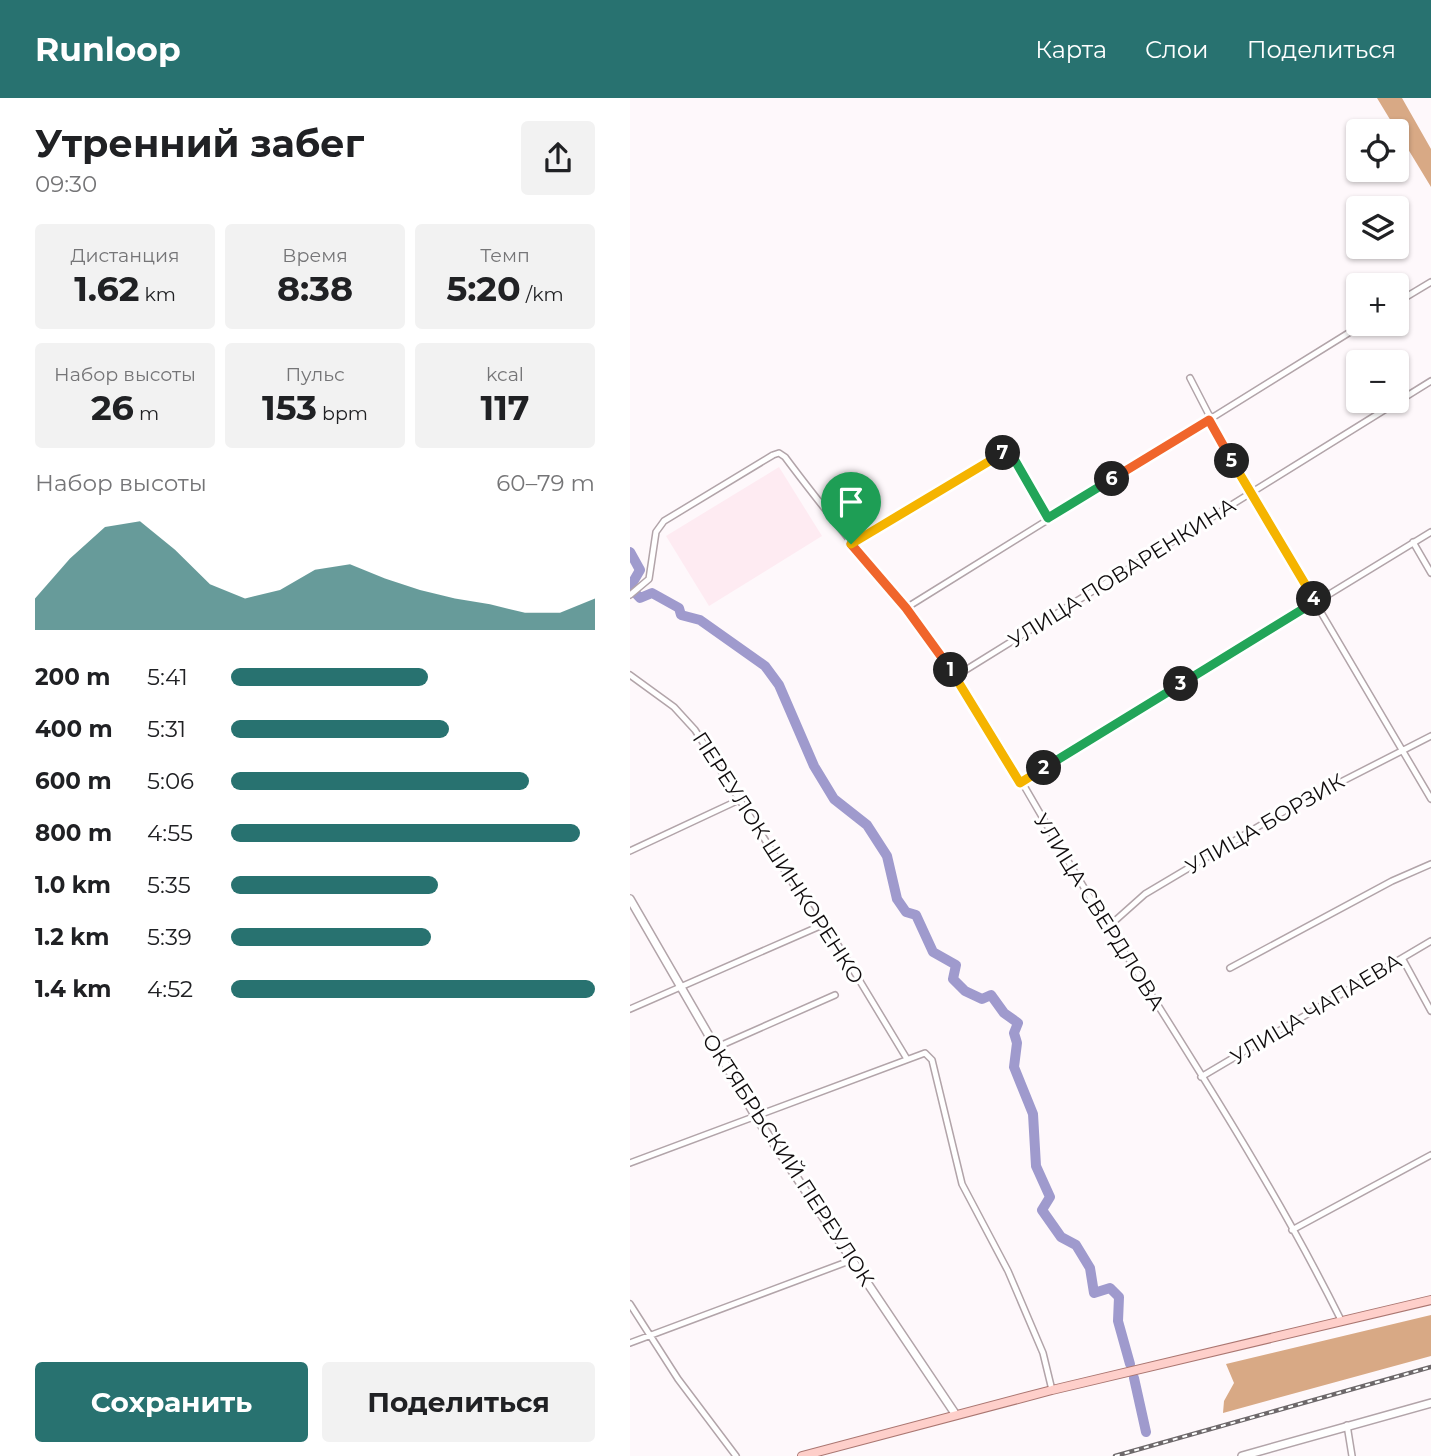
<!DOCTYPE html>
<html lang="ru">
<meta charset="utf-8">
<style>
body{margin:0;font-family:Montserrat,sans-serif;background:#f2f2f2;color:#202124;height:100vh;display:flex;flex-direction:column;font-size:26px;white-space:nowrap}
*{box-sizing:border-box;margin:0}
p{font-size:23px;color:#757577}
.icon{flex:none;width:38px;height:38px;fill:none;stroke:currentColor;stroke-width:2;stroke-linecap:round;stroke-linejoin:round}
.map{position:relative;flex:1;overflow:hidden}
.side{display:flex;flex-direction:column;background:#fff;width:630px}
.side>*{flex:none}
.tools{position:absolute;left:716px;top:21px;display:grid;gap:14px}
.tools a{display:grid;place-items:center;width:63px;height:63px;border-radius:7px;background:#fff;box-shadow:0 2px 5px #0004;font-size:35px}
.pin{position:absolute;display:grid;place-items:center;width:60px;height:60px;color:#fff;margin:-72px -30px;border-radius:50% 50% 50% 0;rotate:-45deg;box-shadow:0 0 7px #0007}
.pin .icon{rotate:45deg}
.km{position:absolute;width:35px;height:35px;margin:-18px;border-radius:50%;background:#222;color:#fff;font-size:19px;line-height:35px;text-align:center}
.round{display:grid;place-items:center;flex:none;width:74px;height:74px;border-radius:7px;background:#f2f2f2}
.overview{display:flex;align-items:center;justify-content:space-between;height:119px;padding:0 35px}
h1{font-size:38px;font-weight:700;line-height:52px}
.metrics{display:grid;grid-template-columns:repeat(3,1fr);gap:10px;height:119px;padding:7px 35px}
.metrics div{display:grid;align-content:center;border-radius:7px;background:#f2f2f2;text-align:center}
.metrics b{font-size:35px;font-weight:700}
.metrics small{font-size:19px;font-weight:400}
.metrics p{font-size:19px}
.chart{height:196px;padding:14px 35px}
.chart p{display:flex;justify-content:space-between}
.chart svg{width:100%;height:126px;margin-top:7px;fill:#287270;opacity:.7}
.primary-button{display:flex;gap:14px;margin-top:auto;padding:14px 35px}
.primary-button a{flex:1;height:80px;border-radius:7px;background:#287270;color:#fff;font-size:28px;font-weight:700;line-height:80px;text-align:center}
.primary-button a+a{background:#f2f2f2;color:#202124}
ul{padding:0 35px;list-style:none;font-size:23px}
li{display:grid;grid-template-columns:112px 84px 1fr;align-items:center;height:52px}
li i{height:18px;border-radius:9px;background:#287270}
header{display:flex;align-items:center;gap:42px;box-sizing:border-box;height:98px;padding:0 35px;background:#287270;color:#fff}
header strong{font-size:33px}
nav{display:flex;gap:38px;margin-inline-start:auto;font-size:24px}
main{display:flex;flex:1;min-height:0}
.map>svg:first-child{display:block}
.built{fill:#feebf2}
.forest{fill:#d8a985}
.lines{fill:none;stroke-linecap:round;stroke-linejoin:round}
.river{stroke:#9f9acd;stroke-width:10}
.street-casing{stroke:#b2a4a9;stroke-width:8}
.secondary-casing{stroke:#b2a4a9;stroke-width:10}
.primary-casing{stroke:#aa7671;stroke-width:10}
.street{stroke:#fff;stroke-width:5}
.secondary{stroke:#fff;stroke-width:7}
.primary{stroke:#fecfca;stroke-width:8}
.rail-casing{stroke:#6d686a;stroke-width:4.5}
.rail{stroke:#fff;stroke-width:2;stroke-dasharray:5;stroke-linecap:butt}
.split-1-casing{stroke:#fff;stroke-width:14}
.split-2-casing{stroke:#fff;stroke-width:14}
.split-3-casing{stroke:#fff;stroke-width:14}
.split-4-casing{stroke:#fff;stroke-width:14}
.split-5-casing{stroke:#fff;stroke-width:14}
.split-6-casing{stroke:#fff;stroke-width:14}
.split-7-casing{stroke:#fff;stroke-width:14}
.split-8-casing{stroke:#fff;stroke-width:14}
.split-1{stroke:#f0652b;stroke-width:9}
.split-2{stroke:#f5b400;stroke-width:9}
.split-3{stroke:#22a559;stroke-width:9}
.split-4{stroke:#22a559;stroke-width:9}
.split-5{stroke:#f5b400;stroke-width:9}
.split-6{stroke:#f0652b;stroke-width:9}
.split-7{stroke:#22a559;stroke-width:9}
.split-8{stroke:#f5b400;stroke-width:9}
.labels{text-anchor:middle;stroke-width:6;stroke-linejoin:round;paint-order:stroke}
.street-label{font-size:21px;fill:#100c0d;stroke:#fff}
</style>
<header>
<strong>Runloop</strong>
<nav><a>Карта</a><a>Слои</a><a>Поделиться</a></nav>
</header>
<main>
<section class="side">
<div class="overview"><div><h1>Утренний забег</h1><p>09:30</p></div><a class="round"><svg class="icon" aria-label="share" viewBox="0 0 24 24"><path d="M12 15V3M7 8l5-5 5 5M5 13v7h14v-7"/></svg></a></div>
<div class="metrics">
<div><p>Дистанция</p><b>1.62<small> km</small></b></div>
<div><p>Время</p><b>8:38</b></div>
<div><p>Темп</p><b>5:20<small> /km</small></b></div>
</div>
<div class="metrics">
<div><p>Набор высоты</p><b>26<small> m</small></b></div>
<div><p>Пульс</p><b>153<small> bpm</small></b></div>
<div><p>kcal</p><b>117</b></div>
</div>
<div class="chart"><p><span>Набор высоты</span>60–79 m</p>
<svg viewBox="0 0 160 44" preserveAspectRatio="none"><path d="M0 44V33L10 19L20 8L30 6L40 16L50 28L60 33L70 30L80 23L90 21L100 26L110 30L120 33L130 35L140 38L150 38L160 33V44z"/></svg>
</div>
<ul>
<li><b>200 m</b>5:41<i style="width:54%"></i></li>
<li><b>400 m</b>5:31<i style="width:60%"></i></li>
<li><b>600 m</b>5:06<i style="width:82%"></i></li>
<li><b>800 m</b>4:55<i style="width:96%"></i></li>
<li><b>1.0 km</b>5:35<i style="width:57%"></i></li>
<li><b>1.2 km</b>5:39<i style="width:55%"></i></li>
<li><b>1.4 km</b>4:52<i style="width:100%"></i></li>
</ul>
<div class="primary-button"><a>Сохранить</a><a>Поделиться</a></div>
</section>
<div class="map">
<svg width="801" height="1358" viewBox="0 0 801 1358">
<rect width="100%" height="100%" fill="#fef8fb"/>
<path class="built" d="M149,369L192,438L79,508L36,438Z"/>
<path class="forest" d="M747,0H772L801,51V89Z
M801,1217V1258L593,1315L594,1303L604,1285L596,1266Z"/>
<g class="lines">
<path class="river" d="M0,454L10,472L0,489
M0,489L10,500L22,495L49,510L51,517L70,522L135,568L149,587L184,668L204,701L237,727L257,758L267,801L276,814L286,817L303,854L326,867L323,881L335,893L352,901L361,897L374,915L388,925L384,935L387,945L384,969L403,1016L406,1068L420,1099L412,1112L431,1139L446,1147L460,1170L464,1195L480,1190L489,1199L488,1223L500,1266
M504,1280L516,1334"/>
<defs>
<path id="street" d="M766,205L801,184
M560,280L610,377L801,701
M783,444L801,475
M221,446L379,352L418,420
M0,497L19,481L26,434L34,423L143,357L149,355L155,359C209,432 270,501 323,575C372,644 413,724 458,796C545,936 638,1075 711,1222
M276,510L733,226
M0,577L44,609L65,632L190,828L199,832L277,961
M326,578L801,283
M390,685L801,434
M0,753L109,702
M478,829L515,796L656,712L801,638
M772,860L801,913
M600,870L762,783L801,766
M0,911L190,828
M85,950L205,897
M571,979L801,843
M0,1065L295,955L302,962L332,1086L378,1173L413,1255L422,1292
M662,1132L801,1057
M0,1206L48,1281L106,1358
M0,1245L222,1162
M717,1327L722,1358"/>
<path id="secondary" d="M0,801L126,1019L326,1317
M612,1358L801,1305"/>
<path id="primary" d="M172,1358L422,1292L801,1202"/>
</defs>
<use href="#street" class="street-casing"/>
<use href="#secondary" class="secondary-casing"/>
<use href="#primary" class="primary-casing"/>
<use href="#street" class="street"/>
<use href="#secondary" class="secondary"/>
<use href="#primary" class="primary"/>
<defs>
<path id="rail" d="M485,1358L801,1269"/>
</defs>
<use href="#rail" class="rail-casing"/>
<use href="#rail" class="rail"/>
</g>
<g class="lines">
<defs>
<path id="split-1" d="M221,446L276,510L321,572"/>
<path id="split-2" d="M321,572L390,685L414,670"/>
<path id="split-3" d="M414,670L551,586"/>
<path id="split-4" d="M551,586L686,503L684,501"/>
<path id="split-5" d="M602,363L684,501"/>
<path id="split-6" d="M482,381L579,322L602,363"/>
<path id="split-7" d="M373,355L379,352L418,420L482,381"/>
<path id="split-8" d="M221,446L373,355"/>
</defs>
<use href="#split-1" class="split-1-casing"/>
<use href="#split-2" class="split-2-casing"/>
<use href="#split-3" class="split-3-casing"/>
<use href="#split-4" class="split-4-casing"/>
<use href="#split-5" class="split-5-casing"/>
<use href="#split-6" class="split-6-casing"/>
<use href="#split-7" class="split-7-casing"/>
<use href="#split-8" class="split-8-casing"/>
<use href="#split-1" class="split-1"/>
<use href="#split-2" class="split-2"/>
<use href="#split-3" class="split-3"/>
<use href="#split-4" class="split-4"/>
<use href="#split-5" class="split-5"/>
<use href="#split-6" class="split-6"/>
<use href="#split-7" class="split-7"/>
<use href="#split-8" class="split-8"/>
</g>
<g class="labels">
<g class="street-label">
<text transform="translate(492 475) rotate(-32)" y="7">УЛИЦА ПОВАРЕНКИНА</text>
<text transform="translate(635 726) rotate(-30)" y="7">УЛИЦА БОРЗИК</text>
<text transform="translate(148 760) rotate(57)" y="7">ПЕРЕУЛОК ШИНКОРЕНКО</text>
<text transform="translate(469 814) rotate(58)" y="7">УЛИЦА СВЕРДЛОВА</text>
<text transform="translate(686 911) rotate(-31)" y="7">УЛИЦА ЧАПАЕВА</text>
<text transform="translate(158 1062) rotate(57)" y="7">ОКТЯБРЬСКИЙ ПЕРЕУЛОК</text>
</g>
</g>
</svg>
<div class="tools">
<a><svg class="icon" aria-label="locate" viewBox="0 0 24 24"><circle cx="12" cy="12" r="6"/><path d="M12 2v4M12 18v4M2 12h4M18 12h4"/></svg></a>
<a><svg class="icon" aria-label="layers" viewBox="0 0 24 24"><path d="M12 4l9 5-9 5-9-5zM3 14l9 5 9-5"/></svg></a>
<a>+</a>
<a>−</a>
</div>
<div class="pin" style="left:221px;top:446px;background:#1e9e55"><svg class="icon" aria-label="arrive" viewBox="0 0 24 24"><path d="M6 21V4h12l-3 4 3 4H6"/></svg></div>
<b class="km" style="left:321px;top:572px">1</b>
<b class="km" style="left:414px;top:670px">2</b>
<b class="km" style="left:551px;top:586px">3</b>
<b class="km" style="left:684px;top:501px">4</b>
<b class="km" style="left:602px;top:363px">5</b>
<b class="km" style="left:482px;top:381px">6</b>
<b class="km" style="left:373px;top:355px">7</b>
</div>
</main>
